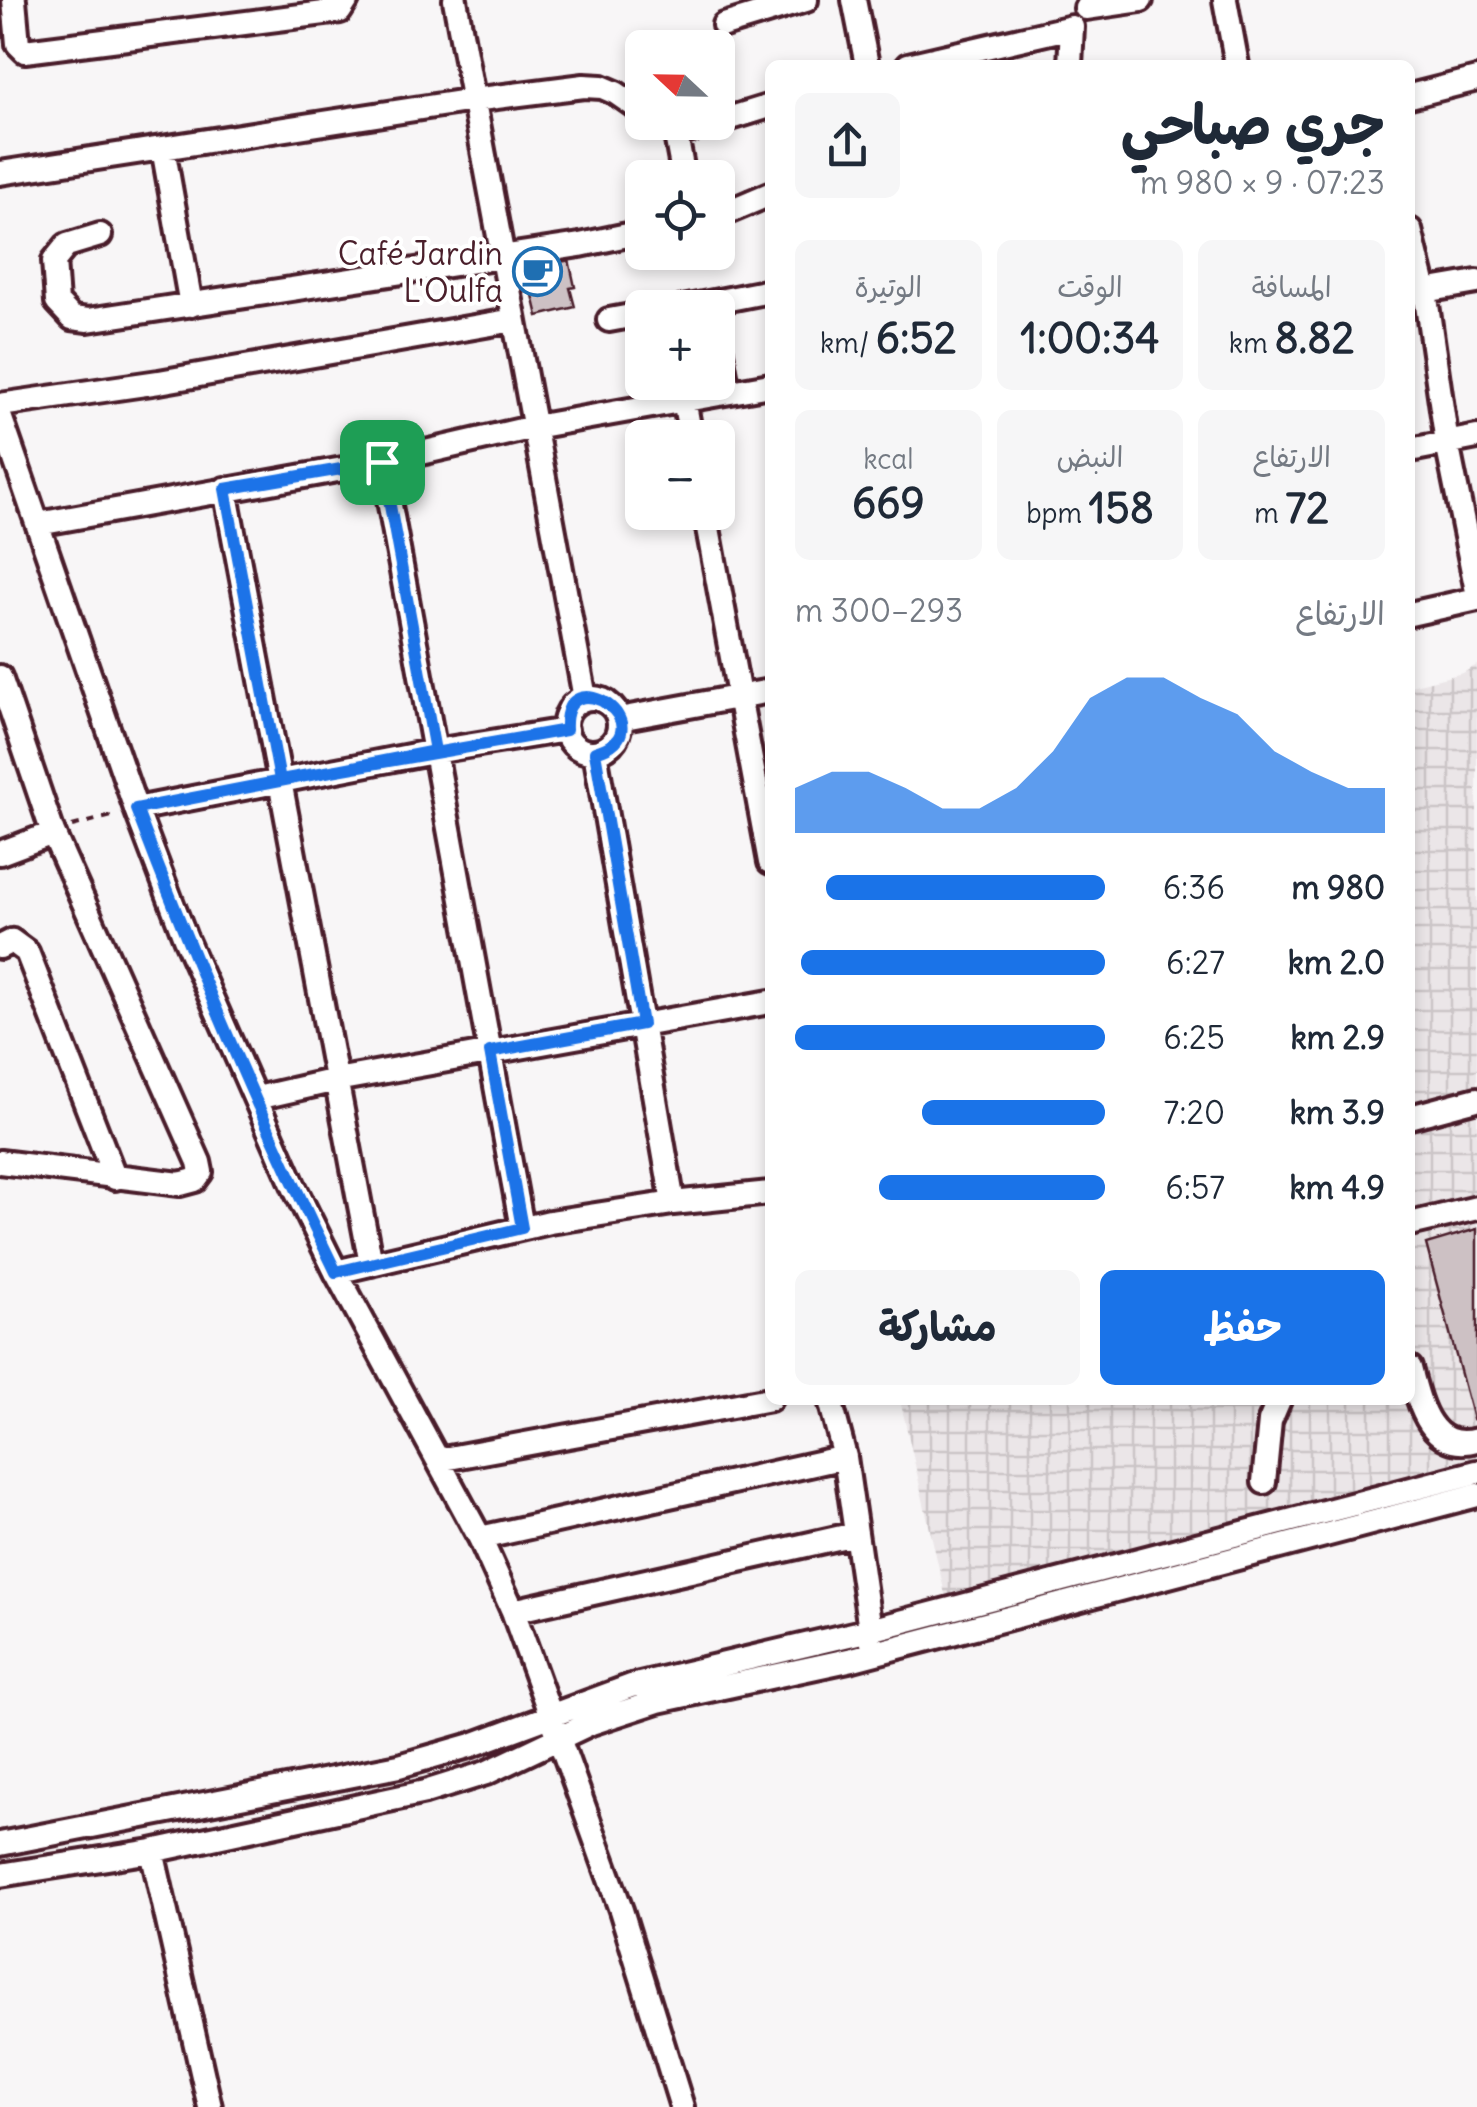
<!DOCTYPE html>
<html lang="ar">
<meta charset="utf-8">
<style>
body{margin:0;font-family:Delius,"Playpen Sans Arabic",sans-serif;background:#f6f6f7;color:#1f2937;direction:rtl;height:100vh;display:flex;flex-direction:column;font-size:38px;white-space:nowrap}
*{box-sizing:border-box;margin:0}
p{font-size:32px;color:#747a83}
.icon{flex:none;width:55px;height:55px;fill:none;stroke:currentColor;stroke-width:2;stroke-linecap:round;stroke-linejoin:round}
.map{position:relative;flex:1;overflow:hidden;direction:ltr}
.panel{position:absolute;left:765px;top:60px;width:650px;height:1345px;display:flex;flex-direction:column;background:#fff;border-radius:15px;box-shadow:0 5px 15px #0003;direction:rtl}
.panel>*{flex:none}
.needle{width:65px;rotate:292deg}
.fabs{position:absolute;left:625px;top:30px;display:grid;gap:20px}
.fabs a{display:grid;place-items:center;width:110px;height:110px;border-radius:15px;background:#fff;box-shadow:0 5px 15px #0003;font-size:50px}
.pin{position:absolute;display:grid;place-items:center;width:85px;height:85px;color:#fff;margin:-42px;border-radius:20px;box-shadow:0 5px 15px #0006}
.round{display:grid;place-items:center;flex:none;width:105px;height:105px;border-radius:15px;background:#f6f6f7}
.head{display:flex;align-items:center;justify-content:space-between;height:170px;padding:0 30px}
h1{font-size:55px;font-weight:700;line-height:75px}
.stats{display:grid;grid-template-columns:repeat(3,1fr);gap:15px;height:170px;padding:10px 30px}
.stats div{display:grid;align-content:center;border-radius:15px;background:#f6f6f7;text-align:center}
.stats b{font-size:42px;font-weight:700}
.stats small{font-size:28px;font-weight:400}
.stats p{font-size:28px}
.chart{height:280px;padding:20px 30px}
.chart p{display:flex;justify-content:space-between}
.chart svg{width:100%;height:180px;margin-top:10px;fill:#1a73e8;opacity:.7}
.button{display:flex;gap:20px;margin-top:auto;padding:20px 30px}
.button a{flex:1;height:115px;border-radius:15px;background:#1a73e8;color:#fff;font-size:40px;font-weight:700;line-height:115px;text-align:center}
.button a+a{background:#f6f6f7;color:#1f2937}
ul{padding:0 30px;list-style:none;font-size:32px}
li{display:grid;grid-template-columns:160px 120px 1fr;align-items:center;height:75px}
li i{height:25px;border-radius:12px;background:#1a73e8}
.map>svg:first-child{display:block}
.industrial{fill:url(#industrial-grid)}
.building{fill:#cdc1c4;stroke:#4a1f2b;stroke-width:2.5}
.lines{fill:none;stroke-linecap:round;stroke-linejoin:round}
.minor-casing{stroke:#4a1f2b;stroke-width:30}
.path{stroke:#4a1f2b;stroke-width:4;stroke-dasharray:8 8;stroke-linecap:butt}
.minor{stroke:#fff;stroke-width:22}
.route-casing{stroke:#fff;stroke-width:20}
.route{stroke:#1a73e8;stroke-width:12}
.labels{text-anchor:middle;stroke-width:8;stroke-linejoin:round;paint-order:stroke}
.poi-label{font-size:32px;fill:#4a1f2b;stroke:#fff;text-anchor:end}
</style>
<div class="map">
<svg width="1477" height="2107" viewBox="0 0 1477 2107">
<defs>
<pattern id="industrial-grid" width="8" height="8" patternUnits="userSpaceOnUse" patternTransform="scale(2.5)"><rect width="8" height="8" fill="#ebe6e8"/><path d="M0 4h8M4 0v8" fill="none" stroke="#cbc5c7"/></pattern>
</defs>
<rect width="100%" height="100%" fill="#f8f6f7"/>
<filter id="ink" filterUnits="userSpaceOnUse"><feTurbulence type="fractalNoise" baseFrequency=".01" numOctaves="2"/><feDisplacementMap in="SourceGraphic" scale="20" xChannelSelector="R" yChannelSelector="G"/><feConvolveMatrix kernelMatrix="1 2 1 2 8 2 1 2 1" color-interpolation-filters="sRGB"/></filter>
<g filter="url(#ink)">
<path class="industrial" d="M1477,665V1470L950,1616L900,1400H1410V686L1463,673Z"/>
<path class="building" d="M568,255L575,287L570,288L575,307L538,316L526,266Z
M1477,1229V1418L1473,1419L1426,1244Z"/>
<g class="lines">
<defs>
<path id="minor" d="M14,0L18,44L25,51L340,11L347,0
M455,0L585,698
M854,0L867,65
M1225,0L1237,65
M1086,8L1141,0
M724,25L806,0
M908,65L1072,27L1070,65
M1410,96L1477,79
M659,122L676,135L716,122
M718,122L770,106
M676,135L684,178
M163,148L191,305
M0,173L473,100L584,86L602,87L616,93L642,111
M718,216L770,194
M1410,230L1425,291L1447,443L1477,591
M100,235L67,245L54,261L57,302L72,318L88,320L580,245L642,232
M1413,293L1477,282
M683,308L770,291
M609,320L642,314
M718,337L728,391
M684,399L691,438
M0,405L159,382L514,320
M0,416L136,809L185,938L295,1189L336,1272L480,1538L513,1611L621,1910L682,2107
M1410,450L1477,437
M382,462L522,1228
M225,489L371,1264
M705,512L770,862
M38,524L382,462L534,427L770,385
M1410,614L1477,599
M0,677L53,833L199,1162L201,1172L195,1180L180,1184L0,1162
M565 725a27 27 0 1 1 54 0a27 27 0 1 1-54 0Z
M619,719L770,691
M595,752L673,1203
M136,809L435,751L566,730
M0,853L53,833
M0,947L12,941L27,952L115,1178
M257,1098L336,1080L770,1002
M1410,1117L1477,1099
M1410,1224L1477,1208
M336,1272L550,1222L673,1203L770,1193
M1410,1368C1419,1403 1430,1453 1477,1440
M830,1400L845,1457L872,1643
M438,1460L770,1399
M1264,1482L1270,1421L1279,1400
M480,1538L845,1457
M513,1611L855,1534
M0,1844L399,1766L472,1745L631,1686L870,1630L1477,1472
M152,1851L210,2107
M0,1875L152,1851L425,1792L486,1773L591,1723L658,1701L853,1659L1477,1495"/>
</defs>
<use href="#minor" class="minor-casing"/>
<path class="path" d="M72,826L116,815"/>
<use href="#minor" class="minor"/>
</g>
</g>
<g class="lines" filter="url(#ink)">
<defs>
<path id="route" d="M382,462L435,751L136,809C196,966 262,1122 336,1272L522,1228L490,1052L642,1024L595,752C670,730 562,654 566,730L280,780L225,489L382,462"/>
</defs>
<use href="#route" class="route-casing"/>
<use href="#route" class="route"/>
</g>
<defs>
<symbol id="cafe-ring" viewBox="-11 -11 22 22"><circle r="9.5" fill="#fff" stroke="#1f6fb2" stroke-width="1.5"/><path d="M-5.5-4.5H6V0H3Q3 3.5 0 3.5H-2.5Q-5.5 3.5-5.5 0ZM3-3.2v2h1.7v-2ZM-6 4.5H4V6H-6Z" fill="#1f6fb2"/></symbol>
</defs>
<g fill-rule="evenodd">
<use href="#cafe-ring" x="510" y="244" width="55" height="55"/>
</g>
<g class="labels">
<g class="poi-label">
<text x="503" y="265">Café Jardin<tspan x="503" dy="37">L'Oulfa</tspan></text>
</g>
</g>
</svg>
<div class="fabs">
<a><svg class="needle" viewBox="-14 -14 28 28"><path d="M0-13l5 13h-10z" fill="#e53935"/><path d="M0 13l5-13h-10z" fill="#747a83"/></svg></a>
<a><svg class="icon" aria-label="locate" viewBox="0 0 24 24"><circle cx="12" cy="12" r="6"/><path d="M12 2v4M12 18v4M2 12h4M18 12h4"/></svg></a>
<a>+</a>
<a>−</a>
</div>
<div class="pin" style="left:382px;top:462px;background:#1e9e55"><svg class="icon" aria-label="arrive" viewBox="0 0 24 24"><path d="M6 21V4h12l-3 4 3 4H6"/></svg></div>
<section class="panel">
<div class="head"><div><h1>جري صباحي</h1><p>07:23 · 9 × 980 m</p></div><a class="round"><svg class="icon" aria-label="share" viewBox="0 0 24 24"><path d="M12 15V3M7 8l5-5 5 5M5 13v7h14v-7"/></svg></a></div>
<div class="stats">
<div><p>المسافة</p><b>8.82<small> km</small></b></div>
<div><p>الوقت</p><b>1:00:34</b></div>
<div><p>الوتيرة</p><b>6:52<small> /km</small></b></div>
</div>
<div class="stats">
<div><p>الارتفاع</p><b>72<small> m</small></b></div>
<div><p>النبض</p><b>158<small> bpm</small></b></div>
<div><p>kcal</p><b>669</b></div>
</div>
<div class="chart"><p><span>الارتفاع</span>293–300 m</p>
<svg viewBox="0 0 160 44" preserveAspectRatio="none"><path d="M0 44V33L10 29L20 29L30 33L40 38L50 38L60 33L70 24L80 11L90 6L100 6L110 11L120 15L130 24L140 29L150 33L160 33V44z"/></svg>
</div>
<ul>
<li><b>980 m</b>6:36<i style="width:90%"></i></li>
<li><b>2.0 km</b>6:27<i style="width:98%"></i></li>
<li><b>2.9 km</b>6:25<i style="width:100%"></i></li>
<li><b>3.9 km</b>7:20<i style="width:59%"></i></li>
<li><b>4.9 km</b>6:57<i style="width:73%"></i></li>
</ul>
<div class="button"><a>حفظ</a><a>مشاركة</a></div>
</section>
</div>
